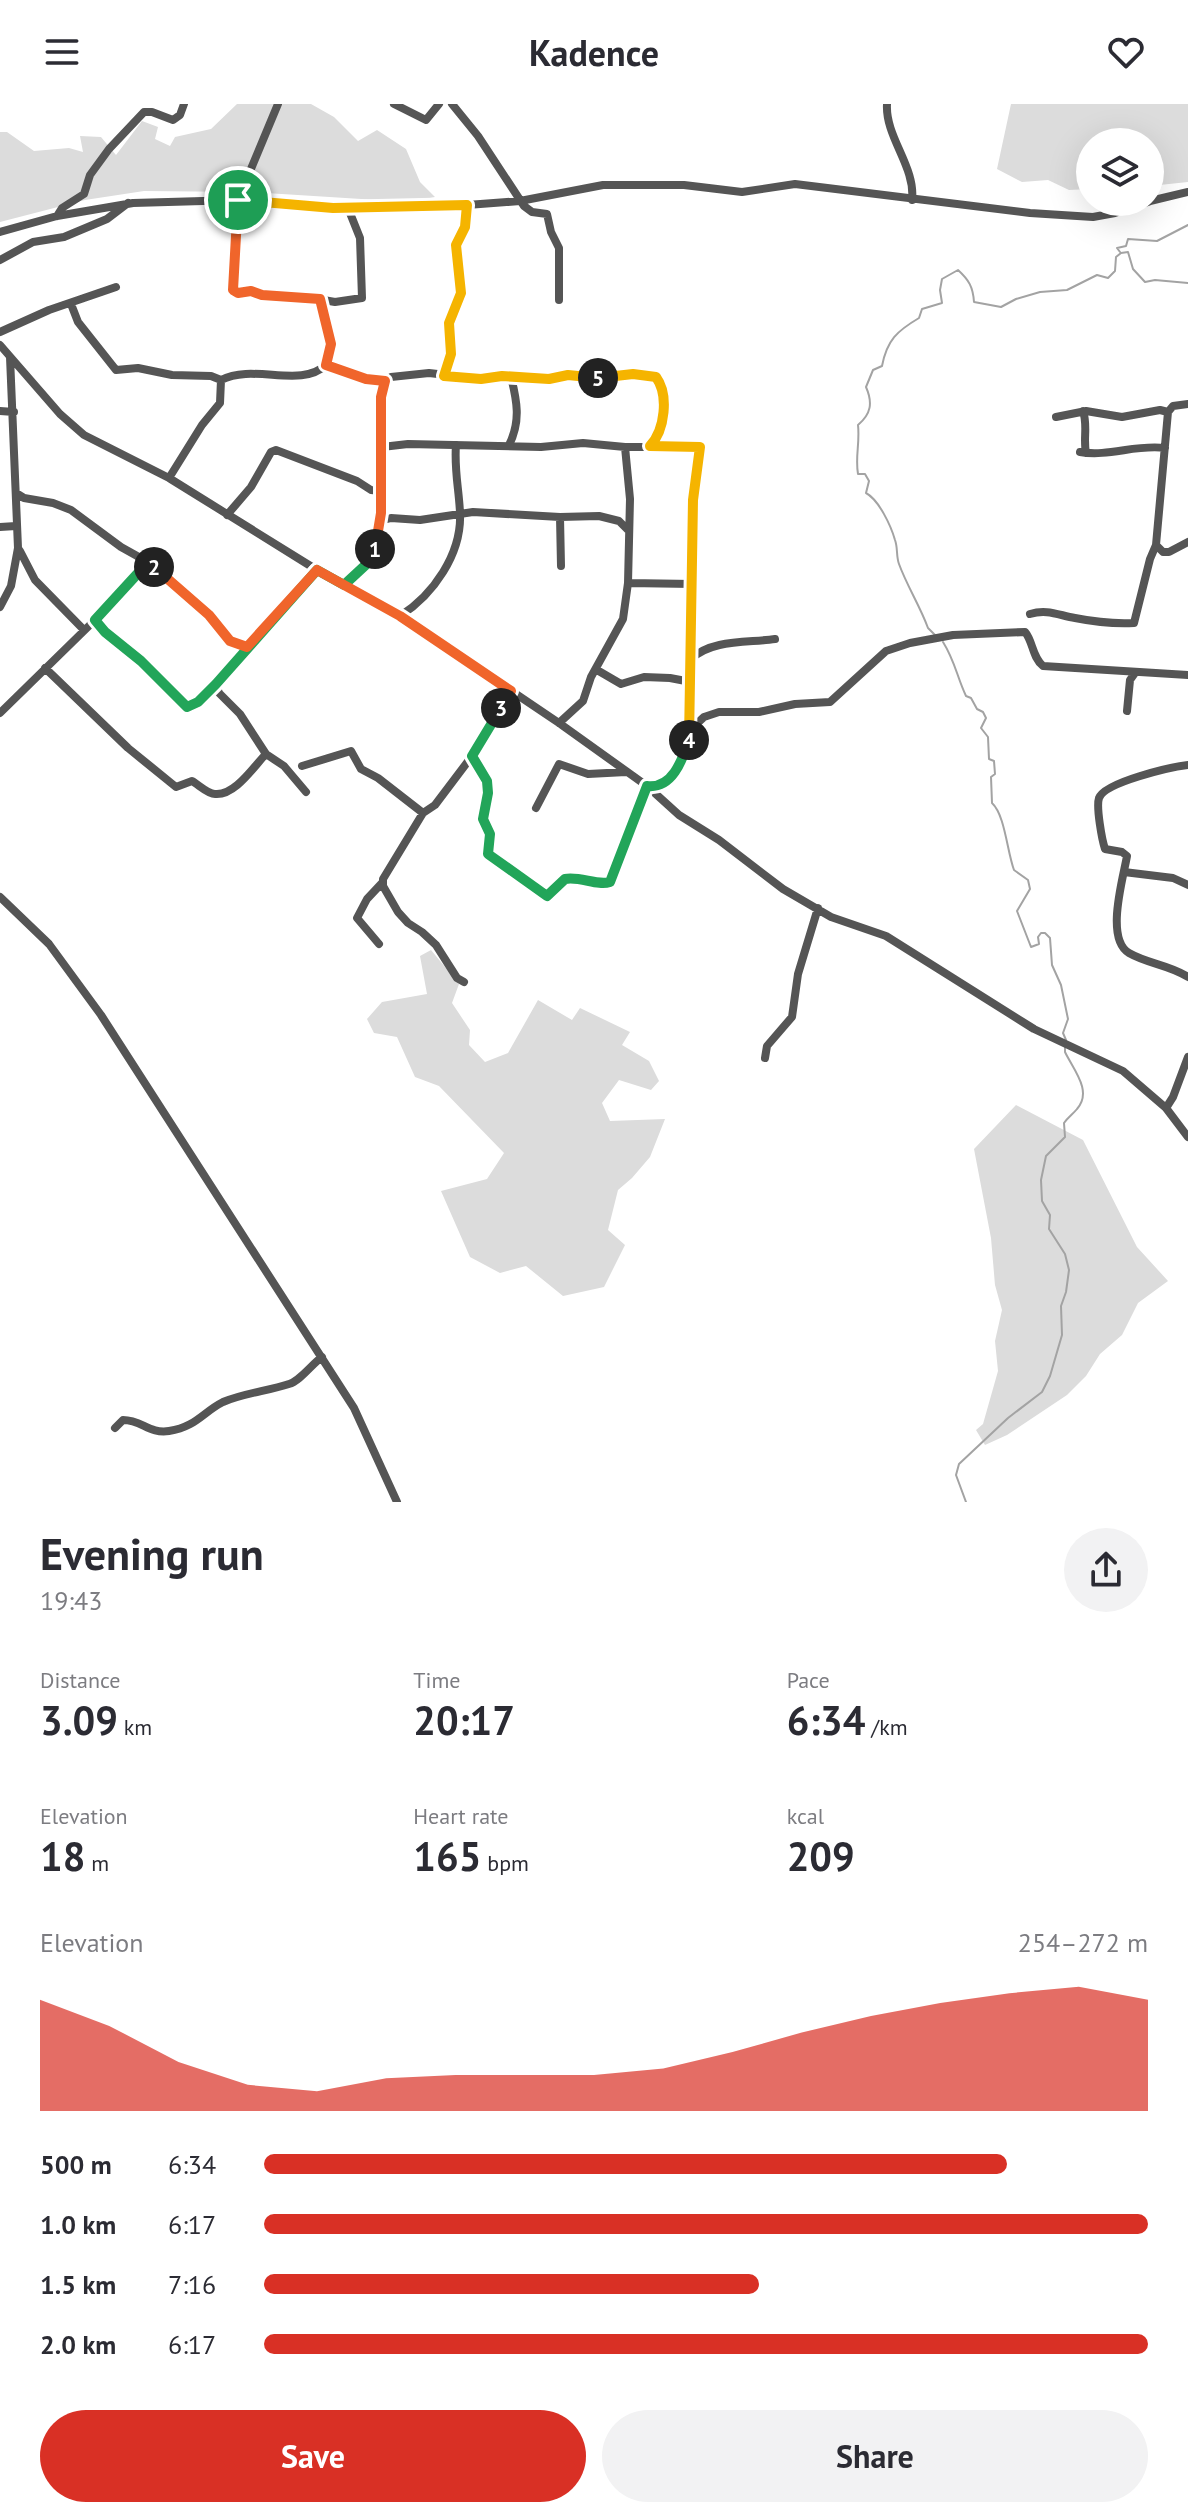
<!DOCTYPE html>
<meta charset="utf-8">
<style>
body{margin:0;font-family:"PT Sans",sans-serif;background:#f2f2f3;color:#2b2b33;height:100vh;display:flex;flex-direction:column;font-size:30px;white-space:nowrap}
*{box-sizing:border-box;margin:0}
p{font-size:26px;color:#7c7c81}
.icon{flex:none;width:44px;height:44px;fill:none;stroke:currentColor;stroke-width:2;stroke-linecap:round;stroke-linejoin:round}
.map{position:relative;height:1398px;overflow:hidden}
.panel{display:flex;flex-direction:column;background:#fff;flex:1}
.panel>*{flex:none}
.tools{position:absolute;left:1076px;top:24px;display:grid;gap:16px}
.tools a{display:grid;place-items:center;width:88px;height:88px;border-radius:50%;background:#fff;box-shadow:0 8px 32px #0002;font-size:40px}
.pin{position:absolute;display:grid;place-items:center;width:68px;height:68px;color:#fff;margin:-34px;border:4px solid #fff;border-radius:50%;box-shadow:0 2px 8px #0007}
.km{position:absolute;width:40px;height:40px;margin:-20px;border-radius:50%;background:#222;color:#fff;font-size:22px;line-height:40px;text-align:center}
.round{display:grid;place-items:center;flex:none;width:84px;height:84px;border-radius:42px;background:#f2f2f3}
.head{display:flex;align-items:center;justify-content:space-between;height:136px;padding:0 40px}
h1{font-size:44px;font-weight:700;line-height:60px}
.metrics{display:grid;grid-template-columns:repeat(3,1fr);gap:12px;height:136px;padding:8px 40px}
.metrics div{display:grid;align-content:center}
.metrics b{font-size:40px;font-weight:700}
.metrics small{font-size:22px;font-weight:400}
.metrics p{font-size:22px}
.chart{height:224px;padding:16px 40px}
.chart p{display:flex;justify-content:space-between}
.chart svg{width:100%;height:144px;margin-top:8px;fill:#d93025;opacity:.7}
.primary-button{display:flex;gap:16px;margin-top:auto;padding:16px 40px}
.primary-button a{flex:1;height:92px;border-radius:48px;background:#d93025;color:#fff;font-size:32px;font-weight:700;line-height:92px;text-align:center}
.primary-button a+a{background:#f2f2f3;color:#2b2b33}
ul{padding:0 40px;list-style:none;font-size:26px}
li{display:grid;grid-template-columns:128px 96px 1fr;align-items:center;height:60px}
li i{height:20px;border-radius:10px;background:#d93025}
header{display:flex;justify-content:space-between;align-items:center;height:104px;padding:0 40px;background:#fff;font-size:36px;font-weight:700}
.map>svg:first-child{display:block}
.green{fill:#dcdcdc}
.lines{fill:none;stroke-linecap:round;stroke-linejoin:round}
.stream{stroke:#a3a3a3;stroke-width:2}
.minor{stroke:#555;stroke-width:8}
.split-1-casing{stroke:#fff;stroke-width:16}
.split-2-casing{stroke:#fff;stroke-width:16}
.split-3-casing{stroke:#fff;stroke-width:16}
.split-4-casing{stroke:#fff;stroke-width:16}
.split-5-casing{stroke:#fff;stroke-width:16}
.split-6-casing{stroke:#fff;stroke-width:16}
.split-1{stroke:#f0652b;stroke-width:10}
.split-2{stroke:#22a559;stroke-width:10}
.split-3{stroke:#f0652b;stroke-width:10}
.split-4{stroke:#22a559;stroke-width:10}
.split-5{stroke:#f5b400;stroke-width:10}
.split-6{stroke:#f5b400;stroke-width:10}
</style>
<header><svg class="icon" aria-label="menu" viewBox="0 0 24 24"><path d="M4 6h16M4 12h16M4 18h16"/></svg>Kadence<svg class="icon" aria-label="heart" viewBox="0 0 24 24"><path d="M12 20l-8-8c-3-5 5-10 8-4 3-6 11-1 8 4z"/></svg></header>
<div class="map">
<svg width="1188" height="1398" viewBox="0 0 1188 1398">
<rect width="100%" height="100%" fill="#fff"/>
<path class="green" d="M237,0H311L334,13L358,37L377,26L406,45L420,78L435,93L409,98L249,88L144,87L85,96L0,118V28H7L34,47L69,44L83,48L80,32L101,33L116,51L142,17L158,23L155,35L170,42L175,33L211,25Z
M1011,0H1188V78L1150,82V38H1090V85L1069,86L1048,76L1022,78L997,65Z
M431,846L459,880L452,899L470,926L469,941L485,958L508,949L538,896L572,916L580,904L630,928L622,941L649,957L659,977L651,986L619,976L602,999L610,1017L665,1015L650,1053L632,1074L618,1086L608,1126L625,1141L604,1183L563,1192L526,1162L500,1169L470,1153L441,1087L487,1075L504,1049L439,982L415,973L397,933L374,929L367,915L382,898L427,890L420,852Z
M1016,1001L1083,1036L1137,1143L1168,1177L1138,1199L1122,1231L1100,1250L1086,1272L1067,1291L1007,1331L985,1341L976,1326L983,1320L998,1267L995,1237L1002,1206L995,1181L991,1134L974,1045Z"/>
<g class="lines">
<path class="stream" d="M1120,148L1117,144L1126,142L1128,135L1157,137L1188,121
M935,531L928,524C920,502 907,482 899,460C896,452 898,444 895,436C891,422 879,396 866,389L869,377L865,370H858C855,353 860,339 858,321C871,310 873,299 866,283L873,266L882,262C887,236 897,227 919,214L922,205L942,199L940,186L942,175L958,166C969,176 973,183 974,198L1001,203L1016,195L1040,188L1067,186L1097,171L1108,174L1115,167L1116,153L1121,149L1128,148L1133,165L1145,178L1155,176L1188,179
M943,538C955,557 957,573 966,592L971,594L977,605L983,608L986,614L981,624L988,633L989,655L994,657L995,670L991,673L992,699C1005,711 1007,747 1014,766L1028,776L1030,785L1017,807L1031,843L1039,840L1038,833L1041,829H1045L1050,834L1052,861L1061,881L1068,915L1063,929L1066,936
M966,1398L956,1371L959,1360L1008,1314L1042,1288L1050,1272L1062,1231L1061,1202L1066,1188L1069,1166L1065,1150L1049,1125L1050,1111L1042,1097L1041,1076L1046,1052L1065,1033L1064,1019C1068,1013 1073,1010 1077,1005C1093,987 1073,965 1065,948V942"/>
<path class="minor" d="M278,0L238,96L233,186L238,189L251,187L262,191H295L335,198L362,194L360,134L348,104
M394,0L426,16L439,0
M452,0L478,32L524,102L532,108L547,110L551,128L559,144V196
M887,0C885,33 916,63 912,96
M1150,97L1188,88
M57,112L62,104L84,90L90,71L109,45L144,8H152L173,16L180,11L184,0
M0,128L57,112L133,99L238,96L333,104L467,101L520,97L603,81H684L742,88L795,80L1030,109L1093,113L1115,109L1148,98
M0,156L33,138L64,133L107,115L128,99
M71,200L78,218L116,266L138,264L172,271L211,272L221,276
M0,228L49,206L116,183
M0,241L60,310L84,331L169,374L317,466L400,512L559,619L647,682L679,711L719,736L783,785L831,813L886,832L1034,925L1123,967L1166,1004L1188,1033
M326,261L366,275L385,277L391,273L429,269L481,275L502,272L540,275L568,271L595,275L633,270L656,273C669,291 664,326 650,342
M444,272L451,250L448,231L449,219L461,189L456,141L465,123L467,101
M1188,300L1173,302L1168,308L1156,441L1163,448H1169L1188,438
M0,307L14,308
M1083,307C1088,321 1083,335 1086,349
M1056,313L1086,307L1122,313L1160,306L1168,308
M509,341C521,317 517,297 511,273
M382,343L408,340L541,343L583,339L625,343H700L693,396L690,634C684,655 672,685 647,682L610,778C597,782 580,773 565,775L547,792L491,754L487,744L490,730L483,715L488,689L487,677L472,652
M1080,348C1109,353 1136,340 1165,344
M169,374L202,321L220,299L221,276C254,259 300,285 326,261L331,240L320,195
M16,389L24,394L53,399L71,406L121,443L155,462L209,511L230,537L247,543
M227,411L251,383L271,348L276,346L357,377L371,386L381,387
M560,413L561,462
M380,417L391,414L420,416L473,408L560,413L599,412L619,417L628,426
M0,423L16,422
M20,447L35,476L84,526
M628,479L693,480
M344,481C352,473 364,465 371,456C384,438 384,318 381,293L385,277
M0,503L11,482L18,444L10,253
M1030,510C1047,505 1058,511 1075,514C1095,518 1114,520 1134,519L1150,455L1156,441
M400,512C433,491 462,450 460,409C459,385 454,366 456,341
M95,516L105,528L141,557L182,601L192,603L216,580L317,466
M691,555C712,535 748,539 775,535
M45,564L128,644L176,683L192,677C199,681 208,690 215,690C235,692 254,662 266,650
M597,566L621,580L644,573L670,574L691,578
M216,580L219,589L240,610L266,650L284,662L306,688
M1127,607L1130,576L1135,569
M0,609L95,516L140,467L155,462
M559,619L583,597L591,573L623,515L628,479L630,395L625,343
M691,625L704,613L719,608H759L795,600L830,598L886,547L910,539L953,531L1025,528C1033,537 1032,553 1043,562L1188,571
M1188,661C1171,663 1105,678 1099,694C1096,703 1102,736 1105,745L1122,748L1127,752C1123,775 1105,835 1129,849C1148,860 1170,861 1188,873
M302,662L351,647L361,665L378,674L423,709
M536,704L559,660L588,670L626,668
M1124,768L1173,774L1188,781
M0,793L49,840L101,911L354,1304L397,1398
M379,840L357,814L367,795L382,779
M464,878L457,874L436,841L422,828L408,819L398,808L383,782V775L423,709L435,701L472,652L511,587
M765,954L767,942L792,913L798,870L818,804
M1166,1004L1173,993L1188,953
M115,1324L123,1316C142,1316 149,1330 169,1327C196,1323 203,1308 223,1298C244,1289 268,1287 289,1280C300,1277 312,1260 322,1253"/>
</g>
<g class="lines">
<defs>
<path id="split-1" d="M238,96L233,186L238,189L251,187L262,191L320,195L331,240L326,261L366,275L385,277L381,293V409L375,445"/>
<path id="split-2" d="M154,463L140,467L95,516L105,528L141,557L187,603L198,598L216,580L317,466L344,481L371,456L375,445"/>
<path id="split-3" d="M154,463L209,511L230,537L247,543L317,466L400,512L511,587L501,604"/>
<path id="split-4" d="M501,604L472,652L487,677L488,689L483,715L490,730L488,750L547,792L565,775C580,772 597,782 610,778L647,682C672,685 682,657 689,636"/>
<path id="split-5" d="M598,274L633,270L656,273C669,291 665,326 650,342L700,343L693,396L689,636"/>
<path id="split-6" d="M238,96L333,104L467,101L465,123L456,141L461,189L449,219L451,250L444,272L481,275L502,272L549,275L568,271L598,274"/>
</defs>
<use href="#split-1" class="split-1-casing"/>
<use href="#split-2" class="split-2-casing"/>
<use href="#split-3" class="split-3-casing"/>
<use href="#split-4" class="split-4-casing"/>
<use href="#split-5" class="split-5-casing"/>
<use href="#split-6" class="split-6-casing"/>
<use href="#split-1" class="split-1"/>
<use href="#split-2" class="split-2"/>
<use href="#split-3" class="split-3"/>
<use href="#split-4" class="split-4"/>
<use href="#split-5" class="split-5"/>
<use href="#split-6" class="split-6"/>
</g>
</svg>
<div class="tools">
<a><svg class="icon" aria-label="layers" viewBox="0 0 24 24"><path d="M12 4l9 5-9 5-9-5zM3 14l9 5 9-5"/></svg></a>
</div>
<div class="pin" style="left:238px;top:96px;background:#1e9e55"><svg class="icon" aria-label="arrive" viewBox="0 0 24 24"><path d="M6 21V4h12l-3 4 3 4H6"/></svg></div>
<b class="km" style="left:375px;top:445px">1</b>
<b class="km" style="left:154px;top:463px">2</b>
<b class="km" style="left:501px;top:604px">3</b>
<b class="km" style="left:689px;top:636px">4</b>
<b class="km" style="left:598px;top:274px">5</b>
</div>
<section class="panel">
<div class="head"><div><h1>Evening run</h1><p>19:43</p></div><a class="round"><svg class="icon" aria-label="share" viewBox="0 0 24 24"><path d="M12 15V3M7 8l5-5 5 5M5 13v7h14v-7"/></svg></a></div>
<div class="metrics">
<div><p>Distance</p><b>3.09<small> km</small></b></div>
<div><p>Time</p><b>20:17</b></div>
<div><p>Pace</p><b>6:34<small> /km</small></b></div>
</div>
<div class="metrics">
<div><p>Elevation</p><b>18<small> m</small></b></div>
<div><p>Heart rate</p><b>165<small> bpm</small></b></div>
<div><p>kcal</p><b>209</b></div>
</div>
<div class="chart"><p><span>Elevation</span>254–272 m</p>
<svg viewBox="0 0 160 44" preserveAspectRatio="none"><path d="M0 44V10L10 18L20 29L30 36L40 38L50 34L60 33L70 33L80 33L90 31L100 26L110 20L120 15L130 11L140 8L150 6L160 10V44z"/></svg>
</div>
<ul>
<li><b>500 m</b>6:34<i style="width:84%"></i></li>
<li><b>1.0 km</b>6:17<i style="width:100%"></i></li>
<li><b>1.5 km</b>7:16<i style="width:56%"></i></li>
<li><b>2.0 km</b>6:17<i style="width:100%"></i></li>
</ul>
<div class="primary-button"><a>Save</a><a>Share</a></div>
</section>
